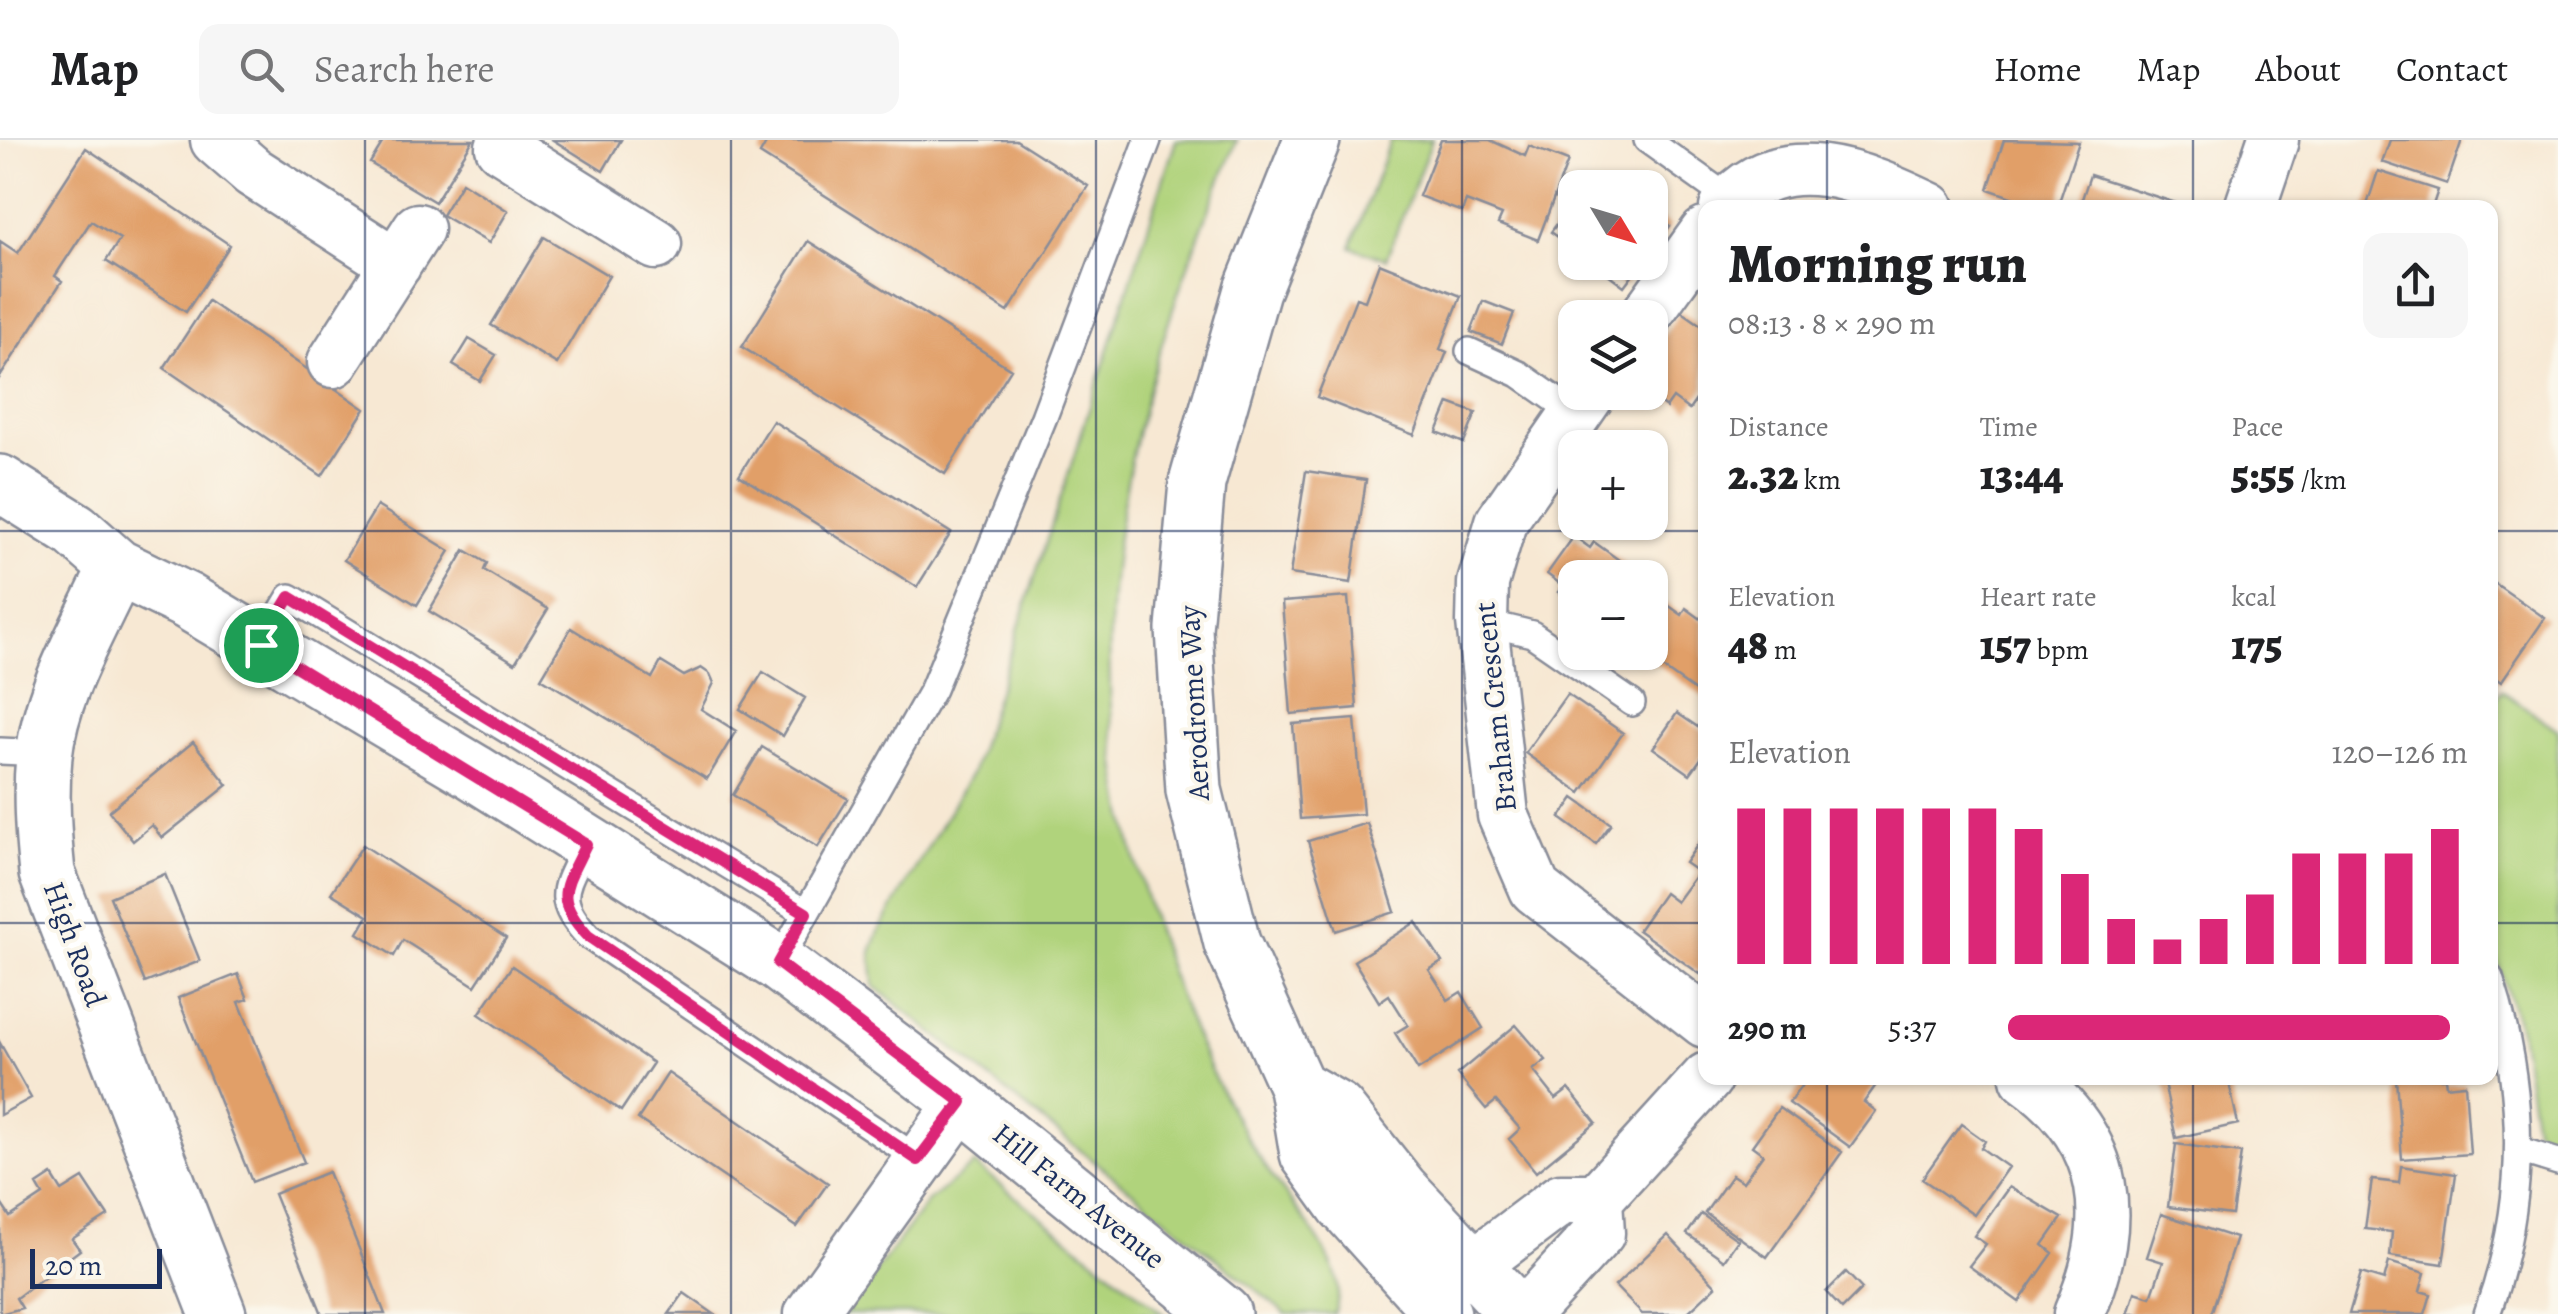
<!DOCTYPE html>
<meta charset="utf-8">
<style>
body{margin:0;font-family:Alegreya,serif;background:#f6f6f6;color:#202124;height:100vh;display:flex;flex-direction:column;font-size:38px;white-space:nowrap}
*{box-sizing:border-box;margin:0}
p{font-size:32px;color:#757577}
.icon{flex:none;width:55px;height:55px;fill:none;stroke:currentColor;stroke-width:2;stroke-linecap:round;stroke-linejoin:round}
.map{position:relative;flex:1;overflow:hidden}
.sheet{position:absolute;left:1698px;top:60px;width:800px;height:885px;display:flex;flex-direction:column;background:#fff;border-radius:20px;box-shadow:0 2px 8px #0004}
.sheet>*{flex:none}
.needle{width:65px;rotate:128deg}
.fabs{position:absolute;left:1558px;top:30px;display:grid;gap:20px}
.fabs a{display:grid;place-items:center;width:110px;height:110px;border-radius:20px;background:#fff;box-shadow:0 2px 8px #0004;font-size:50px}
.scale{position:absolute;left:30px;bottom:25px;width:132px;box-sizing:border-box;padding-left:10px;border:5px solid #1b2f5e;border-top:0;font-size:28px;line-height:35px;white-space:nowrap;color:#1b2f5e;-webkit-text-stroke:8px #fbf7ec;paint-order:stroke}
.pin{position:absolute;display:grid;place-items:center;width:85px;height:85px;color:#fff;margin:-42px;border:5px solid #fff;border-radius:50%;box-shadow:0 2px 10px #0007}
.round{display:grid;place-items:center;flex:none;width:105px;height:105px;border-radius:20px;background:#f6f6f6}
.overview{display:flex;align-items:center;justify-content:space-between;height:170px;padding:0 30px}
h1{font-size:55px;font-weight:800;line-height:75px}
.metrics{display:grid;grid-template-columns:repeat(3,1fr);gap:15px;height:170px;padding:10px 30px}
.metrics div{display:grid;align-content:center}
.metrics b{font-size:42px;font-weight:800}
.metrics small{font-size:28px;font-weight:400}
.metrics p{font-size:28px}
.chart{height:280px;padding:20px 30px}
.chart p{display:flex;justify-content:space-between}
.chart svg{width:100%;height:180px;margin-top:10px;stroke:#db2777;stroke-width:6}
ul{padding:0 30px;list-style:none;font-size:32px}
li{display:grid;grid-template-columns:160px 120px 1fr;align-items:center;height:75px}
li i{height:25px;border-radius:12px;background:#db2777}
header{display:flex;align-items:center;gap:60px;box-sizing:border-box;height:140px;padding:0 50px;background:#fff;border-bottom:2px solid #e0e0e0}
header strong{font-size:48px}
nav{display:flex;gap:55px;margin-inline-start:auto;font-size:35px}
.search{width:700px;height:90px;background:#f6f6f6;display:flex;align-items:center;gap:25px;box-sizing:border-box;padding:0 35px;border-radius:20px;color:#757577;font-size:38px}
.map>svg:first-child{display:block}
.green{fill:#b0d37b;stroke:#66816c;stroke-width:2.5}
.building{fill:#e19f67}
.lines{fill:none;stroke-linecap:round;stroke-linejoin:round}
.service-casing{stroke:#898c98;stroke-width:30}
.minor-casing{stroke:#898c98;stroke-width:55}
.tertiary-casing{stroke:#898c98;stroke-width:60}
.service{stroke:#fff;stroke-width:25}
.minor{stroke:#fff;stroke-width:50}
.tertiary{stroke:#fff;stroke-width:55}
.route-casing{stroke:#fff;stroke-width:20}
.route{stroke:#db2777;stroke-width:12}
.grid{fill:none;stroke:#1b2f5e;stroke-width:2.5;stroke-opacity:0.55}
.labels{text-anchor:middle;stroke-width:8;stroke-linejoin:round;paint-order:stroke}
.street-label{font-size:30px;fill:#1b2f5e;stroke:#fbf7ec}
</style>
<header>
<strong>Map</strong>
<div class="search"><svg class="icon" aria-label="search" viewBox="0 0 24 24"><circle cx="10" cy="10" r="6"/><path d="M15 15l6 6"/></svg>Search here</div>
<nav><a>Home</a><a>Map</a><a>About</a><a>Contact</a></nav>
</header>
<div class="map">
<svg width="2558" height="1174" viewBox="0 0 2558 1174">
<rect width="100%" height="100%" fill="#fbf7ec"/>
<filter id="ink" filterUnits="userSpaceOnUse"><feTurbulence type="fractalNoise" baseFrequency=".01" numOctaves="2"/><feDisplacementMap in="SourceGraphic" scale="20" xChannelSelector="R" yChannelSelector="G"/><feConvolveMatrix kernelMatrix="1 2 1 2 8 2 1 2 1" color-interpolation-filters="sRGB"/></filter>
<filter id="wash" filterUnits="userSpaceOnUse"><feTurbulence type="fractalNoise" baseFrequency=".0048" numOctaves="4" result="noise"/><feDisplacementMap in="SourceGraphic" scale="40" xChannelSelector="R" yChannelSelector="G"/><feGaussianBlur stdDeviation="2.25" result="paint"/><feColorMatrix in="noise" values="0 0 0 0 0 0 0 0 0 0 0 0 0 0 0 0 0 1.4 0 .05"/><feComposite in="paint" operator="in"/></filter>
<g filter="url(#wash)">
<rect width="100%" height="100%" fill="#f7e8d3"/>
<path class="green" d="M1176,0H1237C1148,214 1079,433 1123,667C1135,729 1155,789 1176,848C1197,906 1226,965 1259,1017C1283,1055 1317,1089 1334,1130C1340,1145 1339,1160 1334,1174H1286L874,846L871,812L879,791L972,632Z
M1391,0H1432L1386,119L1351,107Z
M2502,551L2558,590V1004L2535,988L2520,890L2490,800V567Z
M974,1024L1164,1174H844L928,1061Z"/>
<g id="blocks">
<path class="building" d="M384,0H473L435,62L370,23Z
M553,0H621L603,31Z
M768,0H1016L1088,46L1008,172L760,14Z
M1441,0H1490L1525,16L1529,6L1568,21L1538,100L1498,84L1502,75L1466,61L1462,72L1419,56Z
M2004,0L2079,2L2057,68H2043L1988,49Z
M2390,0H2462L2447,44L2382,22Z
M86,8L230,105L186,172L106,121L120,99L91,81L55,136L62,141L0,237V101L18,113Z
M2378,31L2438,50L2432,68H2366Z
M2090,35L2188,67V68H2079Z
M462,42L508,71L489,103L442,75Z
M1575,59V109L1551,92Z
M1650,71L1670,86L1650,112Z
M544,97L609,136L557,224L491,185Z
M808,101L1011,229L945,334L742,207Z
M1592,122H1642L1624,146Z
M1379,123L1461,156L1440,209L1447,212L1414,295L1317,257L1356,158L1365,161Z
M208,161L365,269L322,336L164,228Z
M1483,161L1514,173L1502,204L1471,192Z
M1681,171L1705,188V247L1689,270L1673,258L1666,268L1644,252H1650V213Z
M469,199L496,215L480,241L453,225Z
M1449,263L1476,273L1464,303L1437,292Z
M773,281L951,393L917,447L739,335Z
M1306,331L1366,340L1351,443L1290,434Z
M377,366L450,411L417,465L344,420Z
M1574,396L1590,408L1594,402L1644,438H1575V464L1558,452L1563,446L1547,434Z
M465,410L487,423L484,430L548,469L515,523L429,471Z
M2490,440L2545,478L2501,542L2490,534Z
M1348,457L1357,568L1291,574L1282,462Z
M1665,463L1682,475L1686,468L1705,482V558L1650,519L1656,512L1650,507V484Z
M571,488L652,538L661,522L684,536L701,528L710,534L714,543L701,569L736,591L707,639L541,538Z
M763,532L805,558L783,596L740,569Z
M1567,554L1623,593L1581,653L1525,613Z
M1677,573L1705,592V613L1690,634L1653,608Z
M1355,579L1363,674L1300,679L1293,584Z
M193,602L228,645L162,698L152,685L133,701L109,671Z
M762,607L848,659L818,707L733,655Z
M1574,658L1611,684L1596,704L1560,678Z
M1367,683L1395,772L1336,791L1308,701Z
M1705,694V826L1700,834L1638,790L1664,753L1676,762L1698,732L1685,723Z
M363,705L506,798L475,846L403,800L394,816L358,793L368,776L331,753Z
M165,734L200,821L145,843L110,757Z
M1416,782L1442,822L1429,830L1439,845L1448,860L1461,852L1483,888L1418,930L1395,893L1408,885L1389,855L1379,862L1354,821Z
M512,826L653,923L621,971L479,874Z
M238,834L248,859L239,862L304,1022L252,1042L178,858Z
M1516,885L1546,920L1533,930L1556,959L1569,949L1596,983L1536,1032L1509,999L1520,989L1496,961L1486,969L1457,934Z
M0,903L31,958L0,975Z
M668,933L828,1043L797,1087L638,979Z
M1807,938H1881L1864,962L1876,971L1850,1007L1789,963Z
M2163,938H2228L2238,984L2176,998Z
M2396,938H2445L2446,946L2465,944L2470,1014L2402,1019Z
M1779,968L1842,1012L1767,1117L1705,1073L1732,1035L1743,1042L1763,1014L1752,1006Z
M1961,984L1985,1001L1981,1008L2008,1027L1974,1075L1922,1039Z
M2176,1004L2241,1013L2232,1075L2168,1067Z
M2401,1026L2456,1034L2443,1124L2390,1116L2392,1092L2365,1089L2372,1040L2399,1043Z
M328,1032L360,1111L385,1174H322L274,1054Z
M52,1035L62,1051L83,1038L108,1076L72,1099L80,1110L16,1158L22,1168L0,1174V1062L10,1077L43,1055L37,1045Z
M2009,1047L2062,1078L2043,1105L2053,1113L2019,1162L1969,1126L1986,1104L1974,1096Z
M1701,1074L1738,1100L1724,1120L1687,1094Z
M2161,1074L2236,1098L2211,1174H2128L2135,1152L2151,1157L2163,1122L2147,1117Z
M1668,1095L1716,1146L1686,1174H1642L1615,1146Z
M2389,1122L2425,1133L2420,1151L2431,1154L2425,1174H2349L2361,1133L2384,1140Z
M1846,1132L1862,1149L1842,1169L1826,1152Z
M684,1153L714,1174H669Z"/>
</g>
</g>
<g filter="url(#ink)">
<use href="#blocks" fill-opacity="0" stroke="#898c98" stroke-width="2.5"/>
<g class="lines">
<defs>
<path id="service" d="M1647,0L1731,60
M1469,211L1519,234L1576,274
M1482,482L1532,494L1632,563
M261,505L290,457L806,773
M0,611L44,613
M586,704C566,748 552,757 588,796L918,1019
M778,823L933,549L1044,277L1148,0
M2519,1010L2558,1022
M2487,1174C2527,1063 2527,950 2490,838"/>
<path id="minor" d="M216,0L253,32L396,124
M506,0L501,7L656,104
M1725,68C1780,0 1864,37 1929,68
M2250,68L2273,0
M1644,178L1705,93
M333,222L418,89
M1591,252L1501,382L1483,443L1482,482L1503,675L1535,749L1705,882
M2026,938C2112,999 2119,1082 2079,1174
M1442,1149L1561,1059H1597
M810,1174L962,962
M1525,1174L1599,1093L1597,1059L1707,938"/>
<path id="tertiary" d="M1312,0L1252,150L1197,343L1184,489L1194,650L1232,803L1297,947L1308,1014L1344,1064L1443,1174
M0,343L75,390L117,427L187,461L474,632L778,823L962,962L1223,1174
M117,427C90,487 51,550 44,616C40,656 43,694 47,733L218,1174
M1297,947L1337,970L1400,1049L1518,1174"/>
</defs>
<use href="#service" class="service-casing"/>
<use href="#minor" class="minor-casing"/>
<use href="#tertiary" class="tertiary-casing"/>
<use href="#service" class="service"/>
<use href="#minor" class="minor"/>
<use href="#tertiary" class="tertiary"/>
</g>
</g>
<g class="lines" filter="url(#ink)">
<defs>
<path id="route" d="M290,457L806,773L778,823L962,962L918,1020L588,796C552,757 565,748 586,704L261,505Z"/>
</defs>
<use href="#route" class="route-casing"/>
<use href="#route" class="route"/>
</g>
<path class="grid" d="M365,0V1174M731,0V1174M1096,0V1174M1462,0V1174M1827,0V68M2193,0V68M0,391H1705M2490,391H2558M0,783H1705M2490,783H2558M1827,938V1174M2193,938V1174"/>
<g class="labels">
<g class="street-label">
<text transform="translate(1194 563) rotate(-93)" y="10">Aerodrome Way</text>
<text transform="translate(1495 567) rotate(-96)" y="10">Braham Crescent</text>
<text transform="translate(75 804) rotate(70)" y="10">High Road</text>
<text transform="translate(1079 1056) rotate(39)" y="10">Hill Farm Avenue</text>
</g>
</g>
</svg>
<div class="fabs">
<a><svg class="needle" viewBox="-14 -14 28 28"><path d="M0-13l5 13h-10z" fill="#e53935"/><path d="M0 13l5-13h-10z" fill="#757577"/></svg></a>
<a><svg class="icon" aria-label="layers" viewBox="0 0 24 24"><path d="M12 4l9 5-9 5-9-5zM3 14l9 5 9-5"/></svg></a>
<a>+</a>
<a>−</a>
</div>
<div class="scale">20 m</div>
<div class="pin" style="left:261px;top:505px;background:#1e9e55"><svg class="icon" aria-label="arrive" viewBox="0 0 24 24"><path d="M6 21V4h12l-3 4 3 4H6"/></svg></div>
<section class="sheet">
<div class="overview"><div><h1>Morning run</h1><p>08:13 · 8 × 290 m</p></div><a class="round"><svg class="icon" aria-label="share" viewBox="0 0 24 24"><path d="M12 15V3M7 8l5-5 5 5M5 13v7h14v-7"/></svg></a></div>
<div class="metrics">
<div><p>Distance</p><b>2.32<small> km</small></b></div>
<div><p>Time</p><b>13:44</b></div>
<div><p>Pace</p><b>5:55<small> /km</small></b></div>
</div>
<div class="metrics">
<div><p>Elevation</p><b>48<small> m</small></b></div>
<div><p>Heart rate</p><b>157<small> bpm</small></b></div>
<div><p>kcal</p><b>175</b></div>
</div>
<div class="chart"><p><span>Elevation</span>120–126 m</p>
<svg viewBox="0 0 160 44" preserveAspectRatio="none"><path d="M5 44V6M15 44V6M25 44V6M35 44V6M45 44V6M55 44V6M65 44V11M75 44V22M85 44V33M95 44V38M105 44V33M115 44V27M125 44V17M135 44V17M145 44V17M155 44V11"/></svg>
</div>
<ul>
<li><b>290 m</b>5:37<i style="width:96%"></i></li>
</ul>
</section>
</div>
